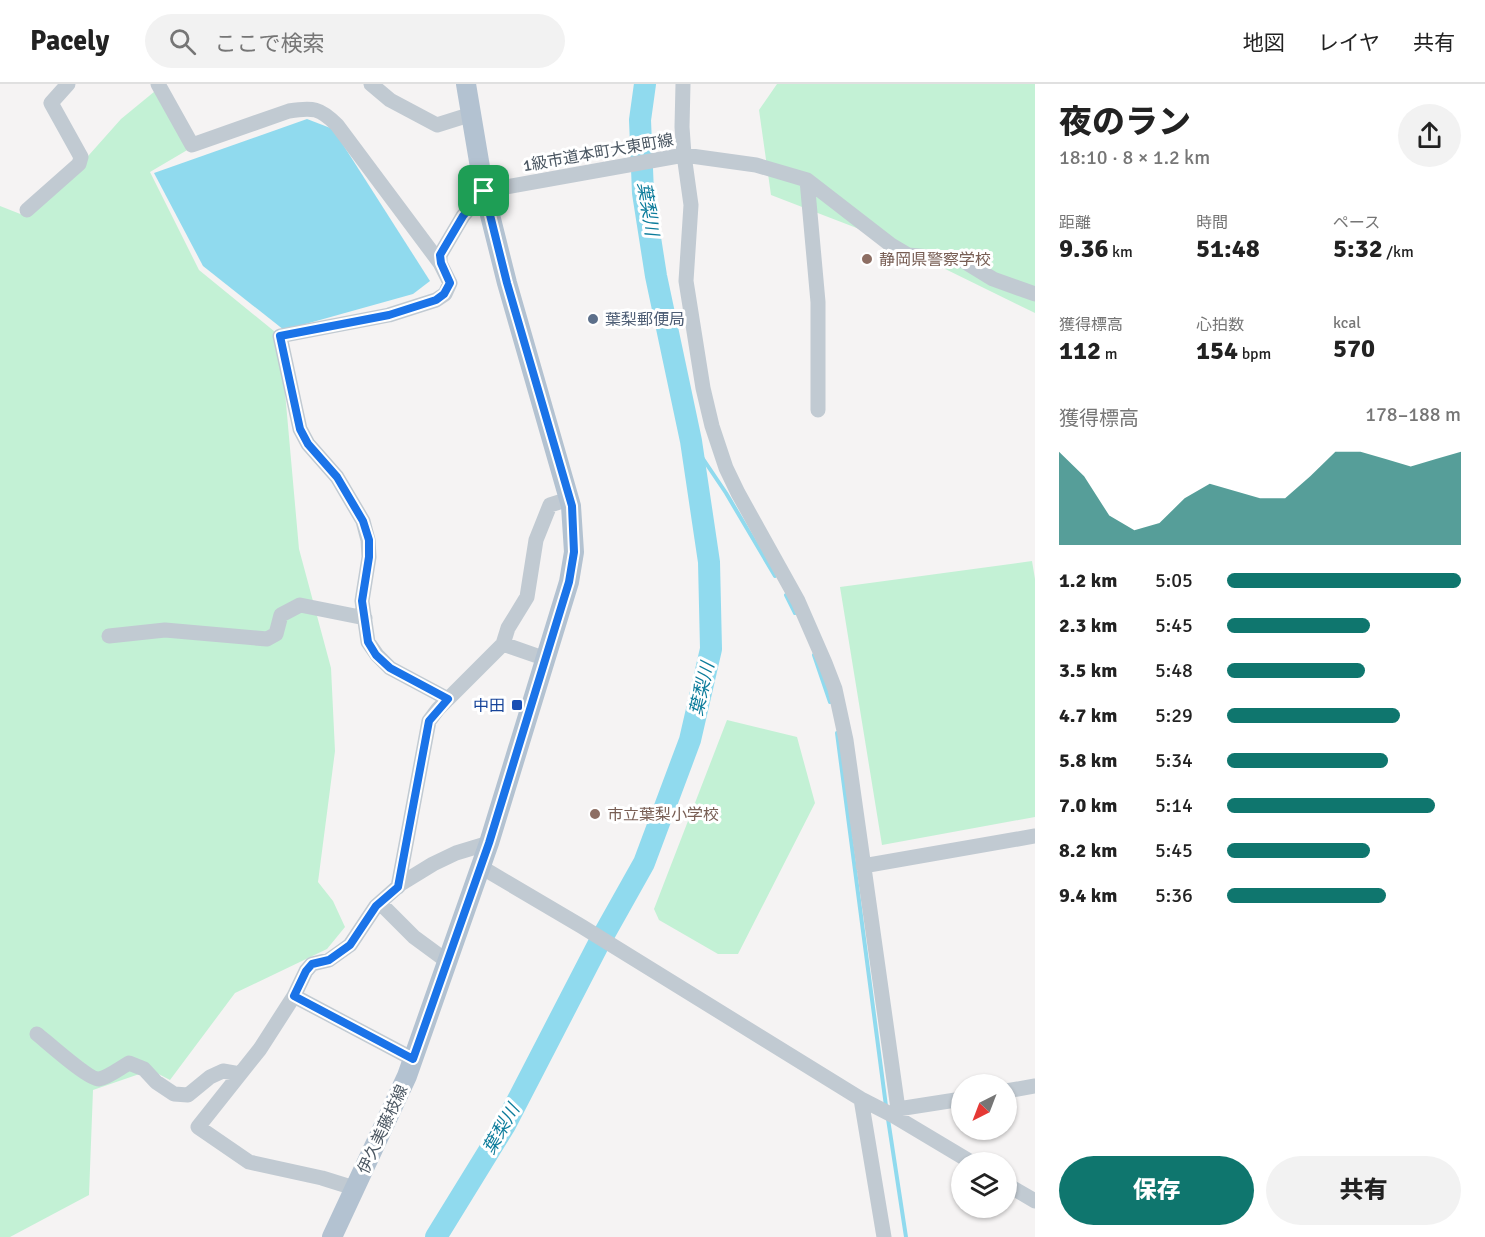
<!DOCTYPE html>
<html lang="ja">
<meta charset="utf-8">
<style>
body{margin:0;font-family:Signika,"Noto Sans JP",sans-serif;background:#f2f2f2;color:#222;height:100vh;display:flex;flex-direction:column;font-size:22px;white-space:nowrap}
*{box-sizing:border-box;margin:0}
p{font-size:20px;color:#767676}
.icon{flex:none;width:33px;height:33px;fill:none;stroke:currentColor;stroke-width:2;stroke-linecap:round;stroke-linejoin:round}
.map{position:relative;flex:1;overflow:hidden}
.details{display:flex;flex-direction:column;background:#fff;width:450px}
.details>*{flex:none}
.needle{width:39px;rotate:222deg}
.tools{position:absolute;left:951px;top:990px;display:grid;gap:12px}
.tools a{display:grid;place-items:center;width:66px;height:66px;border-radius:50%;background:#fff;box-shadow:0 2px 4px #0004;font-size:30px}
.pin{position:absolute;display:grid;place-items:center;width:51px;height:51px;color:#fff;margin:-26px;border-radius:12px;box-shadow:0 3px 9px #0006}
.round{display:grid;place-items:center;flex:none;width:63px;height:63px;border-radius:32px;background:#f2f2f2}
.summary{display:flex;align-items:center;justify-content:space-between;height:102px;padding:0 24px}
h1{font-size:33px;font-weight:800;line-height:45px}
.stats{display:grid;grid-template-columns:repeat(3,1fr);gap:9px;height:102px;padding:6px 24px}
.stats div{display:grid;align-content:center}
.stats b{font-size:26px;font-weight:800}
.stats small{font-size:16px;font-weight:400}
.stats p{font-size:16px}
.chart{height:168px;padding:12px 24px}
.chart p{display:flex;justify-content:space-between}
.chart svg{width:100%;height:108px;margin-top:6px;fill:#0f766e;opacity:.7}
.primary-button{display:flex;gap:12px;margin-top:auto;padding:12px 24px}
.primary-button a{flex:1;height:69px;border-radius:36px;background:#0f766e;color:#fff;font-size:24px;font-weight:800;line-height:69px;text-align:center}
.primary-button a+a{background:#f2f2f2;color:#222}
ul{padding:0 24px;list-style:none;font-size:20px}
li{display:grid;grid-template-columns:96px 72px 1fr;align-items:center;height:45px}
li i{height:15px;border-radius:8px;background:#0f766e}
header{display:flex;align-items:center;gap:36px;box-sizing:border-box;height:84px;padding:0 30px;background:#fff;border-bottom:2px solid #e0e0e0}
header strong{font-size:28px}
nav{display:flex;gap:33px;margin-inline-start:auto;font-size:21px}
.search{width:420px;height:54px;background:#f2f2f2;display:flex;align-items:center;gap:15px;box-sizing:border-box;padding:0 21px;border-radius:33px;color:#767676;font-size:22px}
main{display:flex;flex:1;min-height:0}
.map>svg:first-child{display:block}
.green{fill:#c3f1d5}
.water{fill:#90daee}
.lines{fill:none;stroke-linecap:round;stroke-linejoin:round}
.stream{stroke:#90daee;stroke-width:4}
.river{stroke:#90daee;stroke-width:22}
.minor{stroke:#c1cad2;stroke-width:15}
.major{stroke:#b3c2d1;stroke-width:20}
.route-casing{stroke:#fff;stroke-width:12}
.route{stroke:#1a73e8;stroke-width:8}
.education-dot{fill:#8d6e63;stroke:#fff;stroke-width:2}
.service-dot{fill:#5c6f8a;stroke:#fff;stroke-width:2}
.transit-dot{fill:#1a4fb4;stroke:#fff;stroke-width:2}
.labels{text-anchor:middle;stroke-width:6;stroke-linejoin:round;paint-order:stroke}
.street-label{font-size:16px;fill:#4a5661;stroke:#fff}
.education-label{font-size:16px;fill:#785e54;stroke:#fff;text-anchor:start}
.service-label{font-size:16px;fill:#4e5e75;stroke:#fff;text-anchor:start}
.transit-label{font-size:16px;fill:#164399;stroke:#fff;text-anchor:end}
.water-label{font-size:18px;font-style:italic;fill:#0c7c9b;stroke:#fff}
</style>
<header>
<strong>Pacely</strong>
<div class="search"><svg class="icon" aria-label="search" viewBox="0 0 24 24"><circle cx="10" cy="10" r="6"/><path d="M15 15l6 6"/></svg>ここで検索</div>
<nav><a>地図</a><a>レイヤ</a><a>共有</a></nav>
</header>
<main>
<div class="map">
<svg width="1035" height="1153" viewBox="0 0 1035 1153">
<rect width="100%" height="100%" fill="#f5f3f3"/>
<path class="green" d="M777,0H1035V229L880,153L771,111L759,26Z
M160,3L189,65L150,88L199,186L280,252L299,465L331,584L335,667L318,798L333,817L345,843L327,865L235,909L170,996L151,986L93,1006L89,1111L10,1153H0V122L28,133L81,80L121,35Z
M1032,477L1035,495V733L882,761L840,503Z
M727,636L797,653L815,719L738,870H718L659,836L654,825Z"/>
<path class="water" d="M307,35L333,45L430,197L413,210L284,246L203,182L154,89Z"/>
<g class="lines">
<path class="stream" d="M691,357L726,409L775,492
M786,511L795,529
M814,571L830,618
M837,649L886,1022
M888,1035L906,1153"/>
<path class="river" d="M436,1153L505,1041L598,861L644,779L690,656L711,565L709,478L691,357L656,192L643,109L640,36L645,0"/>
<path class="minor" d="M158,0L192,61L289,27C313,23 320,24 337,41L440,179
M371,0L390,16L437,41L472,30
M683,0L682,43L684,71L691,121L686,197L703,304L712,342L726,384L738,409L798,517L825,579L835,605L846,656L898,1025L894,1032
M807,96L818,218V326
M27,126L79,80L81,73L51,19L68,0
M109,552L165,546L267,555L276,550L281,531L300,521L365,534
M503,560L508,544L527,513L536,456L550,421L569,415
M448,615L390,584L377,571L368,558L362,517L369,473L368,456L363,437L337,393L308,360L300,345L280,252L389,231L436,216L445,210L450,199L440,179V171L463,132L484,107L684,71L756,81L807,96L891,161L908,171L962,176L993,195L1035,210
M863,782L1035,752
M481,783L581,842L861,1015L894,1032L971,1078
M398,803L429,637L438,625L503,560L546,575
M380,819L414,853L448,878
M294,912L413,975
M37,950C47,958 89,996 99,995C109,993 120,984 129,979L144,985L156,998L174,1010L188,1011L210,993L223,987L240,990
M1006,1007L1035,1002
M861,1015L884,1153
M898,1025L962,1015
M1006,1100L1035,1117
M354,1104L322,1094L249,1078L198,1043L260,965L294,912L306,887L312,880L329,876L350,861L376,822L402,799L433,780L456,769L489,759"/>
<path class="major" d="M332,1153L407,992L489,759L569,498L574,468L571,422L507,199L484,107L466,0"/>
</g>
<g class="lines">
<defs>
<path id="route" d="M484,107L507,199L572,422L574,468L569,498L489,759L413,975L294,912L306,887L312,880L329,876L350,861L376,822L398,803L429,637L448,615L390,584L376,571L368,558L362,517L369,473V456L363,437L337,393L308,360L300,345L280,252L389,231L436,216L444,210L450,199L441,179L440,171L463,132Z"/>
</defs>
<use href="#route" class="route-casing"/>
<use href="#route" class="route"/>
</g>
<g class="education-dot">
<circle cx="867" cy="175" r="6"/>
<circle cx="595" cy="730" r="6"/>
</g>
<circle class="service-dot" cx="593" cy="235" r="6"/>
<rect class="transit-dot" x="511" y="615" width="12" height="12" rx="3"/>
<g class="labels">
<g class="street-label">
<text transform="translate(598 68) rotate(-10)" y="6">1級市道本町大東町線</text>
<text transform="translate(382 1045) rotate(-65)" y="6">伊久美藤枝線</text>
</g>
<g class="education-label">
<text x="879" y="181">静岡県警察学校</text>
<text x="607" y="736">市立葉梨小学校</text>
</g>
<g class="service-label">
<text x="605" y="241">葉梨郵便局</text>
</g>
<g class="transit-label">
<text x="505" y="627">中田</text>
</g>
<g class="water-label">
<text transform="translate(648 125) rotate(81)" y="6">葉梨川</text>
<text transform="translate(702 605) rotate(-77)" y="6">葉梨川</text>
<text transform="translate(501 1045) rotate(-60)" y="6">葉梨川</text>
</g>
</g>
</svg>
<div class="tools">
<a><svg class="needle" viewBox="-14 -14 28 28"><path d="M0-13l5 13h-10z" fill="#e53935"/><path d="M0 13l5-13h-10z" fill="#767676"/></svg></a>
<a><svg class="icon" aria-label="layers" viewBox="0 0 24 24"><path d="M12 4l9 5-9 5-9-5zM3 14l9 5 9-5"/></svg></a>
</div>
<div class="pin" style="left:484px;top:107px;background:#1e9e55"><svg class="icon" aria-label="arrive" viewBox="0 0 24 24"><path d="M6 21V4h12l-3 4 3 4H6"/></svg></div>
</div>
<section class="details">
<div class="summary"><div><h1>夜のラン</h1><p>18:10 · 8 × 1.2 km</p></div><a class="round"><svg class="icon" aria-label="share" viewBox="0 0 24 24"><path d="M12 15V3M7 8l5-5 5 5M5 13v7h14v-7"/></svg></a></div>
<div class="stats">
<div><p>距離</p><b>9.36<small> km</small></b></div>
<div><p>時間</p><b>51:48</b></div>
<div><p>ペース</p><b>5:32<small> /km</small></b></div>
</div>
<div class="stats">
<div><p>獲得標高</p><b>112<small> m</small></b></div>
<div><p>心拍数</p><b>154<small> bpm</small></b></div>
<div><p>kcal</p><b>570</b></div>
</div>
<div class="chart"><p><span>獲得標高</span>178–188 m</p>
<svg viewBox="0 0 160 44" preserveAspectRatio="none"><path d="M0 44V6L10 16L20 32L30 38L40 35L50 25L60 19L70 22L80 25L90 25L100 16L110 6L120 6L130 9L140 12L150 9L160 6V44z"/></svg>
</div>
<ul>
<li><b>1.2 km</b>5:05<i style="width:100%"></i></li>
<li><b>2.3 km</b>5:45<i style="width:61%"></i></li>
<li><b>3.5 km</b>5:48<i style="width:59%"></i></li>
<li><b>4.7 km</b>5:29<i style="width:74%"></i></li>
<li><b>5.8 km</b>5:34<i style="width:69%"></i></li>
<li><b>7.0 km</b>5:14<i style="width:89%"></i></li>
<li><b>8.2 km</b>5:45<i style="width:61%"></i></li>
<li><b>9.4 km</b>5:36<i style="width:68%"></i></li>
</ul>
<div class="primary-button"><a>保存</a><a>共有</a></div>
</section>
</main>
